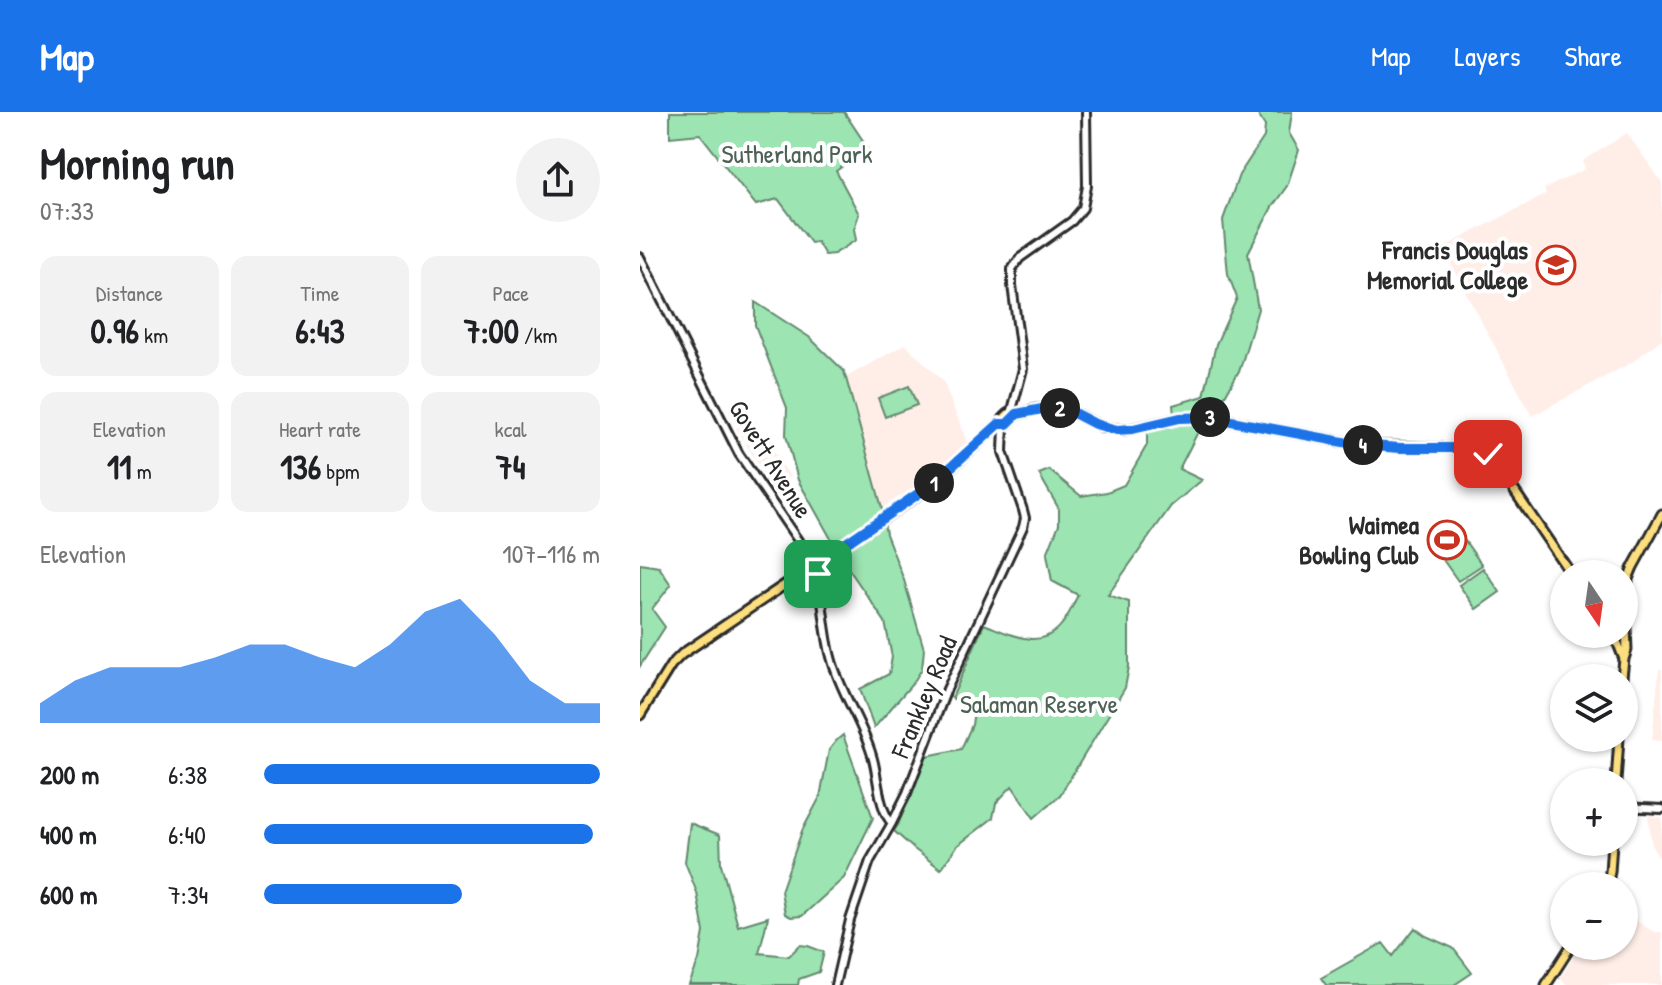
<!DOCTYPE html>
<meta charset="utf-8">
<style>
body{margin:0;font-family:"Patrick Hand",sans-serif;background:#f2f2f2;color:#202124;height:100vh;display:flex;flex-direction:column;font-size:30px;white-space:nowrap}
*{box-sizing:border-box;margin:0}
p{font-size:26px;color:#757577}
.icon{flex:none;width:44px;height:44px;fill:none;stroke:currentColor;stroke-width:2;stroke-linecap:round;stroke-linejoin:round}
.map{position:relative;flex:1;overflow:hidden}
.sheet{display:flex;flex-direction:column;background:#fff;width:640px}
.sheet>*{flex:none}
.needle{width:52px;rotate:167deg}
.fabs{position:absolute;left:910px;top:448px;display:grid;gap:16px}
.fabs a{display:grid;place-items:center;width:88px;height:88px;border-radius:50%;background:#fff;box-shadow:0 2px 6px #0004;font-size:40px}
.pin{position:absolute;display:grid;place-items:center;width:68px;height:68px;color:#fff;margin:-34px;border-radius:16px;box-shadow:0 4px 12px #0006}
.km{position:absolute;width:40px;height:40px;margin:-20px;border-radius:50%;background:#222;color:#fff;font-size:22px;line-height:40px;text-align:center}
.round{display:grid;place-items:center;flex:none;width:84px;height:84px;border-radius:42px;background:#f2f2f2}
.headline{display:flex;align-items:center;justify-content:space-between;height:136px;padding:0 40px}
h1{font-size:44px;font-weight:800;line-height:60px}
.figures{display:grid;grid-template-columns:repeat(3,1fr);gap:12px;height:136px;padding:8px 40px}
.figures div{display:grid;align-content:center;border-radius:16px;background:#f2f2f2;text-align:center}
.figures b{font-size:34px;font-weight:800}
.figures small{font-size:22px;font-weight:400}
.figures p{font-size:22px}
.chart{height:224px;padding:16px 40px}
.chart p{display:flex;justify-content:space-between}
.chart svg{width:100%;height:144px;margin-top:8px;fill:#1a73e8;opacity:.7}
ul{padding:0 40px;list-style:none;font-size:26px}
li{display:grid;grid-template-columns:128px 96px 1fr;align-items:center;height:60px}
li i{height:20px;border-radius:10px;background:#1a73e8}
header{display:flex;align-items:center;gap:48px;box-sizing:border-box;height:112px;padding:0 40px;background:#1a73e8;color:#fff}
header strong{font-size:38px}
nav{display:flex;gap:44px;margin-inline-start:auto;font-size:28px}
main{display:flex;flex:1;min-height:0}
.map>svg:first-child{display:block}
.built{fill:#ffeee8}
.green{fill:#9ce4b2;stroke:#64886e;stroke-width:2}
.lines{fill:none;stroke-linecap:round;stroke-linejoin:round}
.minor-casing{stroke:#2b2b2b;stroke-width:12}
.major-casing{stroke:#2b2b2b;stroke-width:13}
.minor{stroke:#fff;stroke-width:6}
.major{stroke:#fddf80;stroke-width:7}
.route-casing{stroke:#fff;stroke-width:16}
.route{stroke:#1a73e8;stroke-width:10}
.labels{text-anchor:middle;stroke-width:8;stroke-linejoin:round;paint-order:stroke}
.park-label{font-size:26px;fill:#4d6254;stroke:#fff}
.poi-label{font-size:26px;font-weight:bold;fill:#2b2b2b;stroke:#fff;text-anchor:end}
.street-label{font-size:26px;fill:#2b2b2b;stroke:#fff}
</style>
<header>
<strong>Map</strong>
<nav><a>Map</a><a>Layers</a><a>Share</a></nav>
</header>
<main>
<section class="sheet">
<div class="headline"><div><h1>Morning run</h1><p>07:33</p></div><a class="round"><svg class="icon" aria-label="share" viewBox="0 0 24 24"><path d="M12 15V3M7 8l5-5 5 5M5 13v7h14v-7"/></svg></a></div>
<div class="figures">
<div><p>Distance</p><b>0.96<small> km</small></b></div>
<div><p>Time</p><b>6:43</b></div>
<div><p>Pace</p><b>7:00<small> /km</small></b></div>
</div>
<div class="figures">
<div><p>Elevation</p><b>11<small> m</small></b></div>
<div><p>Heart rate</p><b>136<small> bpm</small></b></div>
<div><p>kcal</p><b>74</b></div>
</div>
<div class="chart"><p><span>Elevation</span>107–116 m</p>
<svg viewBox="0 0 160 44" preserveAspectRatio="none"><path d="M0 44V38L10 31L20 27L30 27L40 27L50 24L60 20L70 20L80 24L90 27L100 20L110 10L120 6L130 17L140 31L150 38L160 38V44z"/></svg>
</div>
<ul>
<li><b>200 m</b>6:38<i style="width:100%"></i></li>
<li><b>400 m</b>6:40<i style="width:98%"></i></li>
<li><b>600 m</b>7:34<i style="width:59%"></i></li>
</ul>
</section>
<div class="map">
<svg width="1022" height="873" viewBox="0 0 1022 873">
<rect width="100%" height="100%" fill="#fff"/>
<filter id="ink" filterUnits="userSpaceOnUse"><feTurbulence type="fractalNoise" baseFrequency=".0125" numOctaves="2"/><feDisplacementMap in="SourceGraphic" scale="16" xChannelSelector="R" yChannelSelector="G"/><feConvolveMatrix kernelMatrix="1 2 1 2 8 2 1 2 1" color-interpolation-filters="sRGB"/></filter>
<g filter="url(#ink)">
<path class="built" d="M987,21L1022,70V227L991,251L892,304L802,136L906,82L904,77L945,57L943,49Z
M265,232L303,269L329,335L294,363L242,396L205,266Z
M114,306L150,365L133,377L96,316Z
M1019,557H1022V629L1012,628Z
M1008,704L1022,705V750L1012,735Z
M984,801L1014,820H1022V873H927L920,866L940,834H984Z"/>
<path class="green" d="M30,0H204L228,36L196,59L219,102L214,117L216,128L194,142L185,143L177,130L171,131L138,87L116,93L60,22L30,25Z
M616,0H652L649,21L659,38L647,74L632,95L608,141L618,197L600,257L577,298L534,303L533,293L564,284L576,232L597,186L588,162L583,108L599,63L624,25L625,14Z
M115,190L169,225L204,259L242,396L246,422L264,468L284,537L282,557L273,571L234,616L220,577L249,562L252,545L245,510L204,450L158,368L146,323L147,296L115,213Z
M269,274L277,293L245,305L238,286Z
M542,312H562L539,357L562,368L531,394L468,483L489,490V555L485,576L420,683L394,706L372,674L356,691L353,706L317,734L301,757L274,737L254,719L258,713L286,644L321,637L332,613L334,598L312,586L344,512C370,522 400,540 422,512C429,504 433,492 438,483L412,469L407,442L419,412V397L399,362L409,358L441,384L467,380L484,373L507,333V319Z
M825,429L842,453L818,469L801,445Z
M0,452L19,455L31,473L12,497L25,515L0,554Z
M843,456L860,480L836,497L819,473Z
M203,623L233,706L204,766L162,804L151,805L145,802L141,779L162,719L180,685L189,638L197,628Z
M50,711L80,723L81,752L98,814L128,805L119,841L149,844L160,833L168,834L184,840L179,860L159,867L158,873H49L59,848L64,820L57,781L45,750Z
M775,816L786,824L813,836L832,861L814,873H686L681,866L743,831L753,844Z"/>
<g class="lines">
<defs>
<path id="minor" d="M0,145L99,342L172,449C185,482 182,512 191,545C200,581 224,612 233,647C238,665 239,699 252,711
M371,302L383,257L372,173V157L380,146L432,109L443,96L447,74L446,0
M984,695L1022,697
M195,873L210,808L230,749L252,711L267,681L307,577L383,415L385,406L383,398L363,340L364,313"/>
<path id="major" d="M368,302L372,303L373,306L369,311L363,312V307Z
M373,304L396,297L420,296L428,298L462,315L485,318L540,306L570,305L719,333L839,337L848,342L852,346L931,462
M970,522L978,532L984,547
M982,566L984,547L987,538L986,514L988,467L993,455L1022,402
M0,603L31,553L42,542L275,385L298,368L359,312L362,311
M976,670L979,626
M967,774L970,760L972,730
M906,873L931,834"/>
</defs>
<use href="#minor" class="minor-casing"/>
<use href="#major" class="major-casing"/>
<use href="#minor" class="minor"/>
<use href="#major" class="major"/>
</g>
</g>
<g class="lines" filter="url(#ink)">
<defs>
<path id="route" d="M178,462L174,453L291,373L359,312H367L377,302L412,295L428,298L455,312L477,318L493,317L540,306L570,305L719,333L760,336H834L848,342"/>
</defs>
<use href="#route" class="route-casing"/>
<use href="#route" class="route"/>
</g>
<defs>
<symbol id="school-ring" viewBox="-11 -11 22 22"><circle r="9.5" fill="#fff" stroke="#c8321e" stroke-width="1.5"/><path d="M0-5L7-2L0 1L-7-2ZM-4 1L0 2.5L4 1V4Q0 6-4 4Z" fill="#c8321e"/></symbol>
<symbol id="stadium-ring" viewBox="-11 -11 22 22"><circle r="9.5" fill="#fff" stroke="#c8321e" stroke-width="1.5"/><path d="M0-5a6.5 5 0 1 0 0 10a6.5 5 0 1 0 0-10ZM-3.5-1.8h7v3.6h-7Z" fill="#c8321e"/></symbol>
</defs>
<g fill-rule="evenodd">
<use href="#school-ring" x="894" y="131" width="44" height="44"/>
<use href="#stadium-ring" x="785" y="406" width="44" height="44"/>
</g>
<g class="labels">
<g class="park-label">
<text x="157" y="51">Sutherland Park</text>
<text x="399" y="601">Salaman Reserve</text>
</g>
<g class="poi-label">
<text x="888" y="147">Francis Douglas<tspan x="888" dy="30">Memorial College</tspan></text>
<text x="779" y="422">Waimea<tspan x="779" dy="30">Bowling Club</tspan></text>
</g>
<g class="street-label">
<text transform="translate(131 347) rotate(58)" y="9">Govett Avenue</text>
<text transform="translate(284 585) rotate(-67)" y="9">Frankley Road</text>
</g>
</g>
</svg>
<div class="fabs">
<a><svg class="needle" viewBox="-14 -14 28 28"><path d="M0-13l5 13h-10z" fill="#e53935"/><path d="M0 13l5-13h-10z" fill="#757577"/></svg></a>
<a><svg class="icon" aria-label="layers" viewBox="0 0 24 24"><path d="M12 4l9 5-9 5-9-5zM3 14l9 5 9-5"/></svg></a>
<a>+</a>
<a>−</a>
</div>
<div class="pin" style="left:178px;top:462px;background:#1e9e55"><svg class="icon" aria-label="arrive" viewBox="0 0 24 24"><path d="M6 21V4h12l-3 4 3 4H6"/></svg></div>
<div class="pin" style="left:848px;top:342px;background:#d93025"><svg class="icon" aria-label="check" viewBox="0 0 24 24"><path d="M5 12l5 5 9-10"/></svg></div>
<b class="km" style="left:294px;top:371px">1</b>
<b class="km" style="left:420px;top:296px">2</b>
<b class="km" style="left:570px;top:305px">3</b>
<b class="km" style="left:723px;top:333px">4</b>
</div>
</main>
